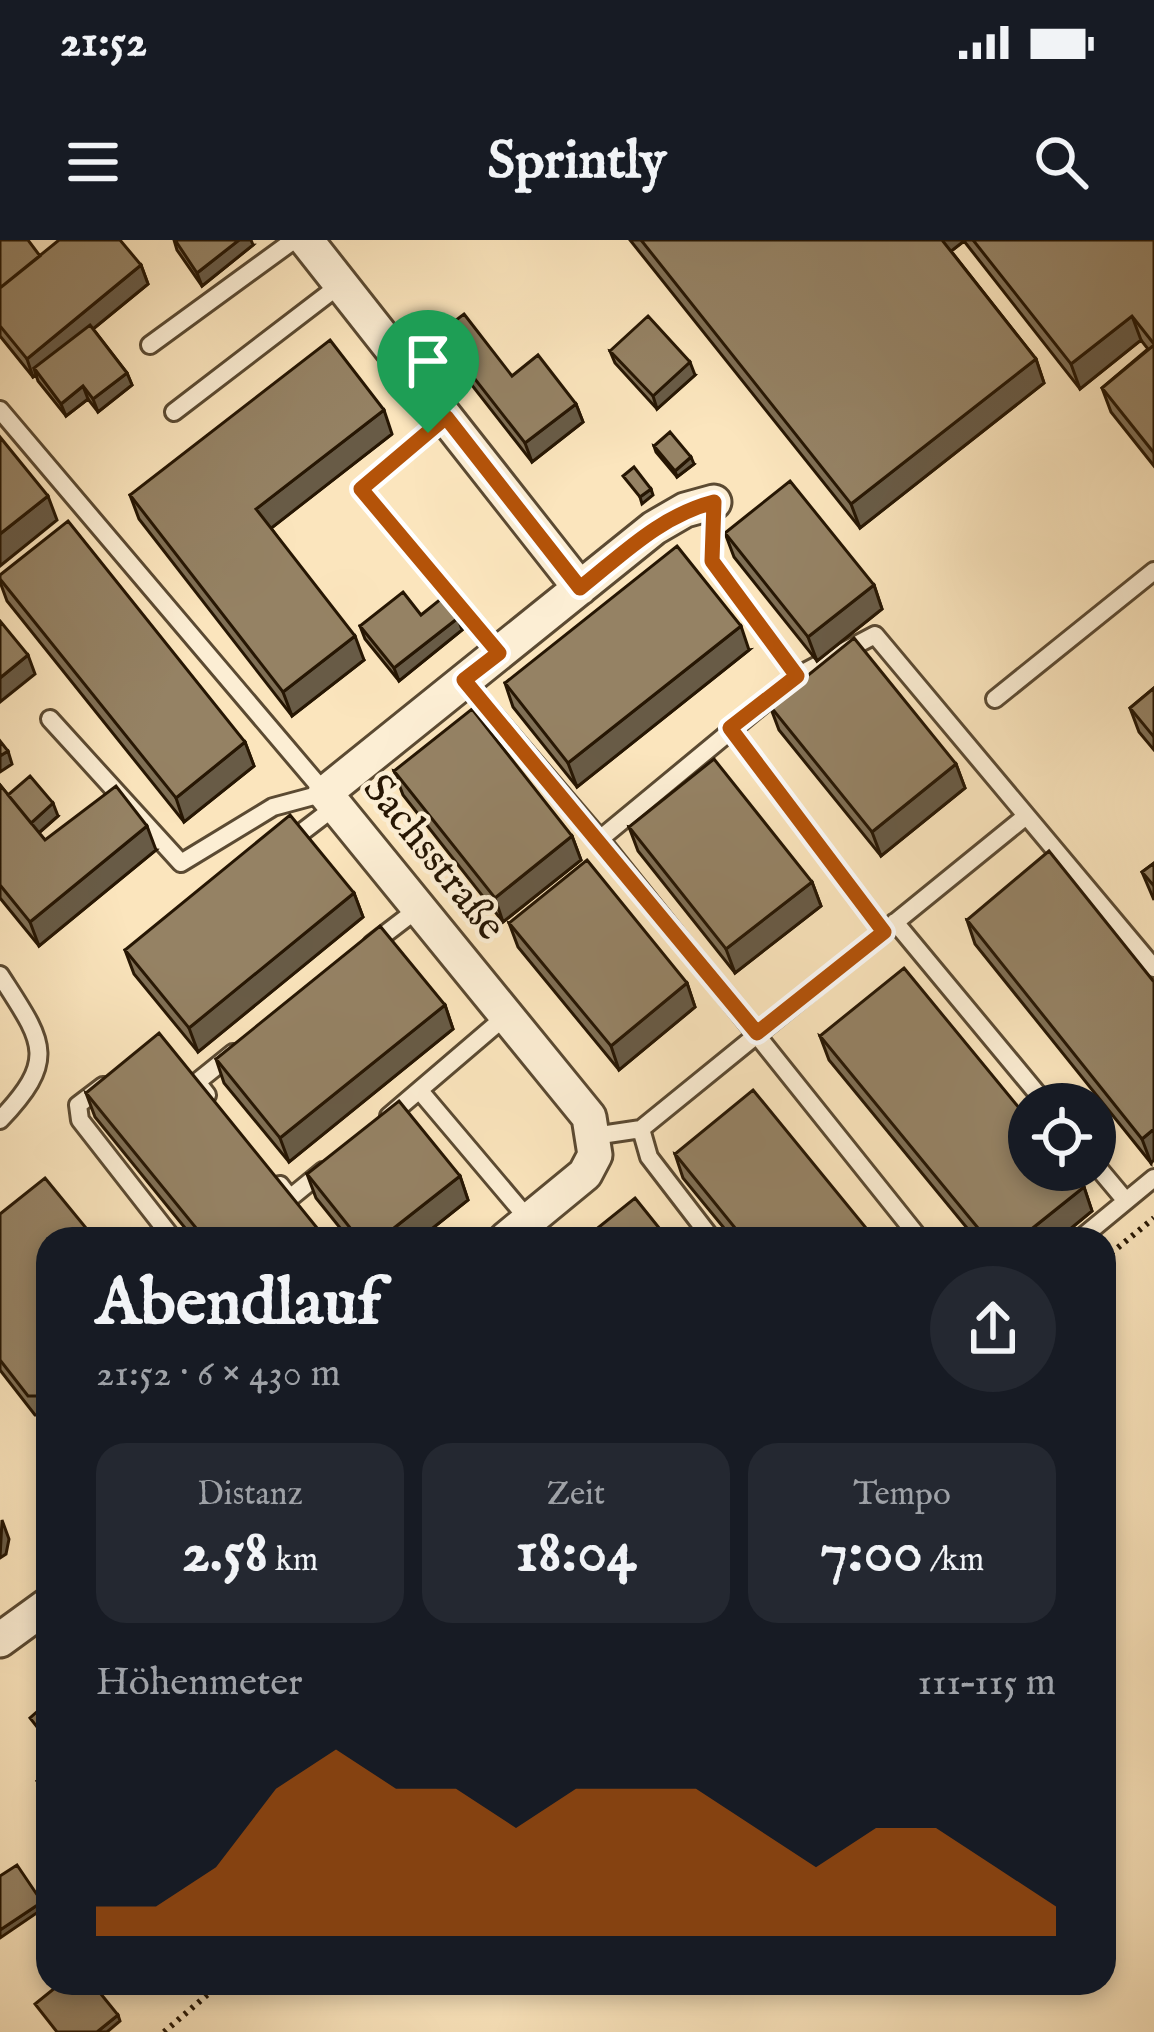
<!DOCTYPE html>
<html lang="de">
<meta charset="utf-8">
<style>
body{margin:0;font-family:"IM FELL English",serif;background:#242831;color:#f1f3f6;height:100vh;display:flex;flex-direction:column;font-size:45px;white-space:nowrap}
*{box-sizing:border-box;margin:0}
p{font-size:39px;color:#9ea1a6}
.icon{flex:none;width:66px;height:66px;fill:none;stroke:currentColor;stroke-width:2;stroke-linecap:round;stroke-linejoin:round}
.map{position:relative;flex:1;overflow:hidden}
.panel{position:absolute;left:36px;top:987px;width:1080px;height:768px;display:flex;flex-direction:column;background:#171b24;border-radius:36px;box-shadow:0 6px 18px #0003}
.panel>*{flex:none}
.controls{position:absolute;left:1008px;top:843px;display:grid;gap:24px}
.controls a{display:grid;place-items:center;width:108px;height:108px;border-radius:50%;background:#171b24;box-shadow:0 6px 18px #0003;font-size:60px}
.pin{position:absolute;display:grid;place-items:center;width:102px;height:102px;color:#fff;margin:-123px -51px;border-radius:50% 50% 50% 0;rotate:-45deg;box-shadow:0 0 12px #0007}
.pin .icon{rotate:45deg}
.round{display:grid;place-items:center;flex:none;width:126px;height:126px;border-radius:63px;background:#242831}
.overview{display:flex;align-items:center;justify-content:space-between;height:204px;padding:0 60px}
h1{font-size:66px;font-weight:700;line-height:90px}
.figures{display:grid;grid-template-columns:repeat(3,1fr);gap:18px;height:204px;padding:12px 60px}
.figures div{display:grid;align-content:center;border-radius:30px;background:#242831;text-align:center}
.figures b{font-size:60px;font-weight:700}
.figures small{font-size:33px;font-weight:400}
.figures p{font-size:33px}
.chart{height:336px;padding:24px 60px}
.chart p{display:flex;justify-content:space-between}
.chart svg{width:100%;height:216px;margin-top:12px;fill:#b45309;opacity:.7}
.status{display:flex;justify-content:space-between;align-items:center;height:84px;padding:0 60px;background:#171b24;direction:ltr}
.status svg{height:33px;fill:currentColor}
header{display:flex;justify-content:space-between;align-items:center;height:156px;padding:0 60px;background:#171b24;font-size:54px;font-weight:700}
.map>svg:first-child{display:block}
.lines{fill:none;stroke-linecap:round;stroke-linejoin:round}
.service-casing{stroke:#5b4a32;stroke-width:22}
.minor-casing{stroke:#5b4a32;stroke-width:39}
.path{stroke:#261603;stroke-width:6;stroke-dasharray:3 6;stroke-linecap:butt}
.service{stroke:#fceed4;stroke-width:16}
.minor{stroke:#fceed4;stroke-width:33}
.wall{fill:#807056;stroke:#261603;stroke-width:3}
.shaded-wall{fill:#685b46;stroke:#261603;stroke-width:3}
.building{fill:#958264;stroke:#261603;stroke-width:3}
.route-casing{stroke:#fff;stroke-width:24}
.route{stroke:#b45309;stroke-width:15}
.labels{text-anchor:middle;stroke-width:9;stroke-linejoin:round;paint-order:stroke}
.street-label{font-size:42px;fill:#261603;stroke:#fceed4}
</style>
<div class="status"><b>21:52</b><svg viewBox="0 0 49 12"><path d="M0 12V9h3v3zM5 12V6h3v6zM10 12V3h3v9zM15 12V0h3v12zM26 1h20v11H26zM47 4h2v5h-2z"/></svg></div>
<header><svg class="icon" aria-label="menu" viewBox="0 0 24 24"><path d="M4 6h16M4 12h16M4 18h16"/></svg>Sprintly<svg class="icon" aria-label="search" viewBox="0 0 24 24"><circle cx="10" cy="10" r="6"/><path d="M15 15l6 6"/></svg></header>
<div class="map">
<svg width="1154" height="1792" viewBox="0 0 1154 1792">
<rect width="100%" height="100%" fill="#fbe5bd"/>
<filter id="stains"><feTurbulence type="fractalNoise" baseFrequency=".00167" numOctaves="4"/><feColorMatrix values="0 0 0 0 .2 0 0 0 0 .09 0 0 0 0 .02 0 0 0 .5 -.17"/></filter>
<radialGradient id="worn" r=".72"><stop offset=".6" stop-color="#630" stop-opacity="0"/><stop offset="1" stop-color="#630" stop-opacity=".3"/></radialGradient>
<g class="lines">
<defs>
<path id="service" d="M150,105L294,0
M0,170L325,553L273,567L181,623L50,479
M174,172L341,44
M446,177L361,249L499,413
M797,436L875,395L1154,728
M464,440L600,599L920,999
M995,459L1154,331
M730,488L884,692
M600,599L797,436L712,321L714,262
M289,602L336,566
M895,682L1046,864
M372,704L419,668
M0,735C43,802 59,818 0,880
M103,846L78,865L80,880L173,999
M420,851L529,980
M207,855L197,842L233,813
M389,876L506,776
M641,889L649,917L712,999
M594,896L641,889L1026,576
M1095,924L1126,961
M280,945L290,958L323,931
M1080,999L1154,938"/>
<path id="minor" d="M306,0L580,348
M506,999L585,934L595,915L589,877L325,553L654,288L685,270L714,262
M0,1400L48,1365"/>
</defs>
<use href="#service" class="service-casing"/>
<use href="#minor" class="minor-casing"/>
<path class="path" d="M1104,1019L1154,978
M164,1792L221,1743"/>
<use href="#service" class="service"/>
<use href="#minor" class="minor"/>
</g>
<path class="wall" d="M0,0L40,16L141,25L148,44L93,89L127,133L132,145L98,172L88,159L66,176L38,141L36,135L33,137L0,96Z
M174,0L253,5L202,46L177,10Z
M630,0H1154V226L1111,172L1102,148L1148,109L1141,100L1080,149L964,1L951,11L1036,119L1044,143L860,288Z
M439,93L512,136L576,164L583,182L532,222L446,112Z
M610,111L695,135L657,169L615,123Z
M392,194L271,288L364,420L292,476L139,279L130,255Z
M654,206L694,224L677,237L656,212Z
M725,293L874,345L882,369L817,421L734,317Z
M0,335L245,502L254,526L184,582L7,361L0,342Z
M421,375L462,390L399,441L365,399L360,386Z
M749,410L577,547L513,467L505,443Z
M1154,448V510L1139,492L1130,468Z
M770,466L956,524L965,548L881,616L779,490Z
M394,531L572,596L581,620L503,682L403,555Z
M0,545L8,555L58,576L39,593L45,600L156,610L39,706L0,658Z
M629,587L812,642L821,666L735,733L638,611Z
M1154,623V660L1142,632Z
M354,653L363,677L198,812L134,734L125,710Z
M967,680L1154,742L1151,923L975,704Z
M509,683L687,743L695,767L619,830L518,707Z
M445,765L453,789L289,922L224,843L216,819Z
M820,796L1084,947L1092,971L1058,999H976L829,820Z
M86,853L326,999H194L95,877Z
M675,914L875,999H733L683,938Z
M307,934L460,936L468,960L419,999H349L316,958Z
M0,974L48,999V1175H35L0,1130Z"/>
<path class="shaded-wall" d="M239,0H251L253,5L202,46L197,33Z
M939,0H963L964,1L945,16Z
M141,25L148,44L38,134L34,128L36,135L33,137L27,119Z
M1132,76L1141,100L1080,149L1071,124Z
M1036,119L1044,143L860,288L851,264Z
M690,122L695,135L657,169L653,156Z
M127,133L132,145L98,172L93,159Z
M83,146L88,159L66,176L61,164Z
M576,164L583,182L532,222L525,203Z
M384,170L392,194L265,293L256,269Z
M691,217L694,224L677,237L675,231Z
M651,249L653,255L642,264L640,257Z
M48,256L57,280L0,326V294Z
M874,345L882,369L817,421L808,397Z
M458,378L462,390L399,441L394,428Z
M741,386L749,410L577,547L568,523Z
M355,396L364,420L292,476L283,452Z
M28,415L35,434L0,462V438Z
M245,502L254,526L184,582L176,558Z
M8,511L12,524L0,532V516Z
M956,524L965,548L881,616L872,592Z
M53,563L58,576L33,598L28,586Z
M147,586L156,610L39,706L30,682Z
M572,596L581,620L503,682L495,658Z
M812,642L821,666L735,733L726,709Z
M354,653L363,677L198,812L189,788Z
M687,743L695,767L619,830L611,806Z
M445,765L453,789L289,922L280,898Z
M1154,889V920L1151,923L1142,899Z
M460,936L468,960L419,999H380Z
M1084,947L1092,971L1058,999H1019Z
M2,1280L9,1299L6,1314L0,1318Z
M42,1662L44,1668L0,1698V1690Z
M118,1775L120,1781L107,1792H97Z"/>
<path class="building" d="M0,0H28L40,16L0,48Z
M59,0H120L141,25L27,119L0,86V48Z
M175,0H239L197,33Z
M641,0H942L1036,119L851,264Z
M973,0H1154V104L1132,76L1071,124Z
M464,74L512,136L538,115L576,164L525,203L439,93Z
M648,76L690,122L653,156L610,111Z
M90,85L127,133L93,159L83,146L61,164L34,128Z
M330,100L384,170L256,269L355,396L283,452L130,255Z
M1154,105V213L1102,148Z
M670,192L691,217L675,231L654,206Z
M0,197L48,256L0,294Z
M634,227L651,249L640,257L623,236Z
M790,241L874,345L808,397L725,293Z
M68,281L245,502L176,558L0,339V335Z
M677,306L741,386L568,523L505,443Z
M403,352L421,375L442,358L458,378L394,428L360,386Z
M0,381L28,415L0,438Z
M854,398L956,524L872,592L770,466Z
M1154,448V497L1130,468Z
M472,469L572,596L495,658L394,531Z
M0,501L8,511L0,516Z
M714,519L812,642L726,709L629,587Z
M30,536L53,563L31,583L8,555Z
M0,545L45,600L116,546L147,586L30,682L0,645Z
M290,575L354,653L189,788L125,710Z
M1049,611L1154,742V889L1142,899L967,680Z
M587,620L687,743L611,806L509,683Z
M1154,623V646L1142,632Z
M380,686L445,765L280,898L216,819Z
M904,728L1029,880V930H1070L1084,947L1019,999H987L820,796Z
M159,793L326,999H205L86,853Z
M753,850L875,999H744L675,914Z
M399,861L460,936L380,999H359L307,934Z
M45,938L95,999H48V1156H28L0,1120V974Z
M635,958L668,999H584Z
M48,1462V1501L30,1478Z
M48,1532V1555L37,1541Z
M17,1625L42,1662L0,1690V1636Z
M61,1743H92L118,1775L97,1792H57L35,1764Z"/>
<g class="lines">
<defs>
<path id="route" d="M446,177L580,348C623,314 660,276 714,262L712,321L797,436L730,488L884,692L757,793L464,440L499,413L361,249Z"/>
</defs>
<use href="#route" class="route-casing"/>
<use href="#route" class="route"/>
</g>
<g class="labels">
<g class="street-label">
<text transform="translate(436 616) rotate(51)" y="15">Sachsstraße</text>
</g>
</g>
<rect width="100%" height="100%" filter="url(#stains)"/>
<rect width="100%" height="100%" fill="url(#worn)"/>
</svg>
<div class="controls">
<a><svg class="icon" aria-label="locate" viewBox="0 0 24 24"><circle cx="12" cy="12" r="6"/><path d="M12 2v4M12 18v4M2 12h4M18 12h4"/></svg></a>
</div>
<div class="pin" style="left:428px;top:193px;background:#1e9e55"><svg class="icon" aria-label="arrive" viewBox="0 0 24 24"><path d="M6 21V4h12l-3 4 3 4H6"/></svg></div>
<section class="panel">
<div class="overview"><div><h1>Abendlauf</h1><p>21:52 · 6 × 430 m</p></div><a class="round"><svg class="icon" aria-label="share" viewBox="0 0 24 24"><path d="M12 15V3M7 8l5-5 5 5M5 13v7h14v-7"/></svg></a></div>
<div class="figures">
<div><p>Distanz</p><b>2.58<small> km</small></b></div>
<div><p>Zeit</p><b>18:04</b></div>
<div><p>Tempo</p><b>7:00<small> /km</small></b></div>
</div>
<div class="chart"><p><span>Höhenmeter</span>111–115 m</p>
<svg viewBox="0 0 160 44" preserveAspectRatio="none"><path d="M0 44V38L10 38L20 30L30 14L40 6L50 14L60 14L70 22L80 14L90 14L100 14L110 22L120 30L130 22L140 22L150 30L160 38V44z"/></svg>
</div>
</section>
</div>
